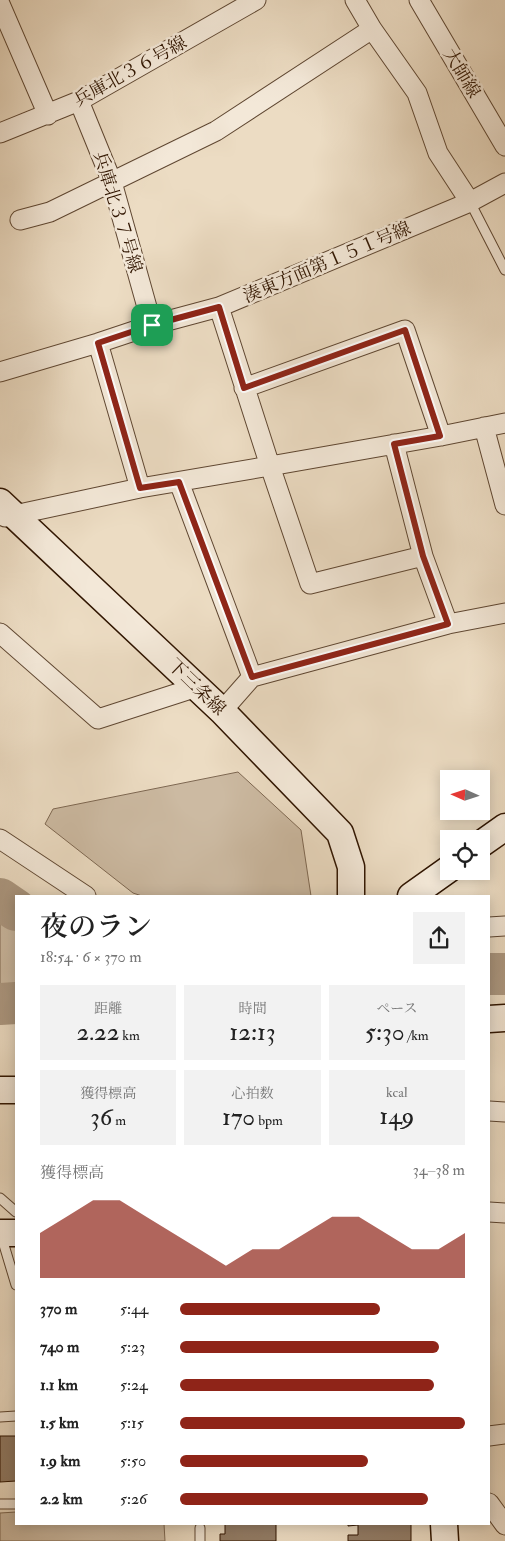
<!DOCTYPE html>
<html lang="ja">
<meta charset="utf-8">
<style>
body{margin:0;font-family:"IM FELL Double Pica","Noto Serif JP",serif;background:#f2f2f2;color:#222;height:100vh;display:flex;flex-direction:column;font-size:19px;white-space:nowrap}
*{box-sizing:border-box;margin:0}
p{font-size:16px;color:#767676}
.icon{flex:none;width:28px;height:28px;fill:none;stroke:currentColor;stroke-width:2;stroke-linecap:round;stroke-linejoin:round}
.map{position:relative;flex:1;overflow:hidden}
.side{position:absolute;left:15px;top:895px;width:475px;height:630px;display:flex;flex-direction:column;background:#fff;border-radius:0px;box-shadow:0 2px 12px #0003}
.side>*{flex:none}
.needle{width:32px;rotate:273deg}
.fabs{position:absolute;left:440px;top:770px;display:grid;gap:10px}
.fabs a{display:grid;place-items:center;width:50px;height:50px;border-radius:0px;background:#fff;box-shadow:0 2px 12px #0003;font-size:25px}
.pin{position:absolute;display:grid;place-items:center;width:42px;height:42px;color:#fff;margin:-21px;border-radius:10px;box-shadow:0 2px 8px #0006}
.round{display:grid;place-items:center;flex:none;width:52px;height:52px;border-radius:0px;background:#f2f2f2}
.headline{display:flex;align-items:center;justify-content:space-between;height:85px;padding:0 25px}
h1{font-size:28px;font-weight:600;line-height:38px}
.stats{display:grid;grid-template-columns:repeat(3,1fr);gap:8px;height:85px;padding:5px 25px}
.stats div{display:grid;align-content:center;border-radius:0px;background:#f2f2f2;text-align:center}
.stats b{font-size:25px;font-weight:600}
.stats small{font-size:14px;font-weight:400}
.stats p{font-size:14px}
.chart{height:140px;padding:10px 25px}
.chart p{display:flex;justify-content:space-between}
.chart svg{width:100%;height:90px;margin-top:5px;fill:#8f2418;opacity:.7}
ul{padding:0 25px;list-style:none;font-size:16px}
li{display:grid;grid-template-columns:80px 60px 1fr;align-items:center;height:38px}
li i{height:12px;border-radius:6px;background:#8f2418}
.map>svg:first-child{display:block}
.green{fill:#ccbaa2;stroke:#7e6852}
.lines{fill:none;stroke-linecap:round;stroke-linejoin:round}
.river{stroke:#ac9881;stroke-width:42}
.building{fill:#927c66;stroke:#301501}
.lane-casing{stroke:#5f4732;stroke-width:11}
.street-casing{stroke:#5f4732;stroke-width:21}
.secondary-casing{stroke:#301501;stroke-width:29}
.lane{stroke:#f3e8d8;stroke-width:9}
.street{stroke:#f3e8d8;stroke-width:19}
.secondary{stroke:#f3e8d8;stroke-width:26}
.route-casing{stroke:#fff;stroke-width:10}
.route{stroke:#8f2418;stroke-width:6}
.labels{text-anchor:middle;stroke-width:5;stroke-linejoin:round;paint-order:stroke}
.street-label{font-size:18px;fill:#301501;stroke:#f3e8d8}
</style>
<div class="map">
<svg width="505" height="1541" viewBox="0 0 505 1541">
<rect width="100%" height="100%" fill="#ecdcc3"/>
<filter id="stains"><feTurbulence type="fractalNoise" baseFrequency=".004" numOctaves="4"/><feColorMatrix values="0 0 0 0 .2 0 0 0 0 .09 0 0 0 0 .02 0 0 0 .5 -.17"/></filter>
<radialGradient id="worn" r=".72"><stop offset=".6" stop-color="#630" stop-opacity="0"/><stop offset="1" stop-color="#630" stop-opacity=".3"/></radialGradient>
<path class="green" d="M238,772L301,830L311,896H142L133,893L45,824L53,809Z
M0,908L16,919V989L0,990Z
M16,1512V1524H164L165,1541H0V1513Z"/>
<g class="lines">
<path class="river" d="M0,899L16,910
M489,974H505
M0,1004L16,1003"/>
</g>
<path class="building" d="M0,1436H16V1481L0,1482Z
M219,1524H276V1541H220V1534H225V1524Z
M348,1524H411V1541H348V1535H358V1525L348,1526Z"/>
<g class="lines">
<defs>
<path id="lane" d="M470,202L505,270
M0,1198L16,1212
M1,1235L16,1285
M0,1417L16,1416
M0,1504H16
M200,1528V1541"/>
<path id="street" d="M355,0L372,29L417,93L438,153L470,202
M419,0L505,146
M0,4L48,115
M79,101L112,182L152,325
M0,133L79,101L256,0
M20,220L50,212L216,131L372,29
M219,307L270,466L441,436L505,423
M98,343L140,488
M0,372L98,343L152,325L219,307L470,202L505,183
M244,388L405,330L441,436
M484,427L505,505
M394,444L423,556
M179,482L252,677
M5,517L140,488L270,466L310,584L423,556L448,624
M0,633L98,719L197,687
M222,711L252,677L448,624L505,613
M0,839L86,896
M489,927L505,926
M489,1111L505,1112
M489,1212L505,1213
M489,1436L505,1434
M489,1503L505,1525"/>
<path id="secondary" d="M0,502L222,711L340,833L351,867V896
M481,844L505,827
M411,896L449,869
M489,1019L505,1018
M0,1090H16
M0,1233H16
M444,1524L445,1541"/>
</defs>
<use href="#lane" class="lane-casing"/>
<use href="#street" class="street-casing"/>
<use href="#secondary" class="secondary-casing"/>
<use href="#lane" class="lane"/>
<use href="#street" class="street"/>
<use href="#secondary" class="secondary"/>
</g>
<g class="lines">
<defs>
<path id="route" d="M219,307L244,388L405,330L440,436L394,444L423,556L448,624L252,677L179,482L140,488L98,343L152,325Z"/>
</defs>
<use href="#route" class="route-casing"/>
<use href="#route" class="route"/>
</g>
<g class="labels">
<g class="street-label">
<text transform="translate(130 71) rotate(-29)" y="6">兵庫北３６号線</text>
<text transform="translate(462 73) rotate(59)" y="6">大師線</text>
<text transform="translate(118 212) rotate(73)" y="6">兵庫北３７号線</text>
<text transform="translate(327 262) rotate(-23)" y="6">湊東方面第１５１号線</text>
<text transform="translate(197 687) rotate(44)" y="6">下三条線</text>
</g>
</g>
<rect width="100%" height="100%" filter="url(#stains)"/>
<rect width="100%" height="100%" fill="url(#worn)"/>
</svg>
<div class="fabs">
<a><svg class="needle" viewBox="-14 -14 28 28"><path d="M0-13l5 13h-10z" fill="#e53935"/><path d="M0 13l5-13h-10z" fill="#767676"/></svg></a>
<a><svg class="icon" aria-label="locate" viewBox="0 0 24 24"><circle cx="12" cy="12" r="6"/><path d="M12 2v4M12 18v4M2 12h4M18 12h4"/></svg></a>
</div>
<div class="pin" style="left:152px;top:325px;background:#1e9e55"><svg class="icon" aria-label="arrive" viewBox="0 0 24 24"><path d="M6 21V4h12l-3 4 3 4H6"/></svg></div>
<section class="side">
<div class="headline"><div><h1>夜のラン</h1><p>18:54 · 6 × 370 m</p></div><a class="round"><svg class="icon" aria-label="share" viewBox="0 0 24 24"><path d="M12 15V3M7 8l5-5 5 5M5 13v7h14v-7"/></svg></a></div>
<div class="stats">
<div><p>距離</p><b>2.22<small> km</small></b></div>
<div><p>時間</p><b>12:13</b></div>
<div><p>ペース</p><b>5:30<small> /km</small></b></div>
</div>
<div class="stats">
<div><p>獲得標高</p><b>36<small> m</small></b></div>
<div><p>心拍数</p><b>170<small> bpm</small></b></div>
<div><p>kcal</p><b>149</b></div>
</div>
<div class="chart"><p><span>獲得標高</span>34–38 m</p>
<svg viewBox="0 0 160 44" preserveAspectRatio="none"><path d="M0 44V22L10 14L20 6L30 6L40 14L50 22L60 30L70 38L80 30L90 30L100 22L110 14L120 14L130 22L140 30L150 30L160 22V44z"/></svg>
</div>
<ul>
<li><b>370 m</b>5:44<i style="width:70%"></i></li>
<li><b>740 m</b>5:23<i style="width:91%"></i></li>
<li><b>1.1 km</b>5:24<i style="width:89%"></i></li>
<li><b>1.5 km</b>5:15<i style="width:100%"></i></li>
<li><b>1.9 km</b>5:50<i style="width:66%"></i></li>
<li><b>2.2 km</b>5:26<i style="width:87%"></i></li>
</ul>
</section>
</div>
